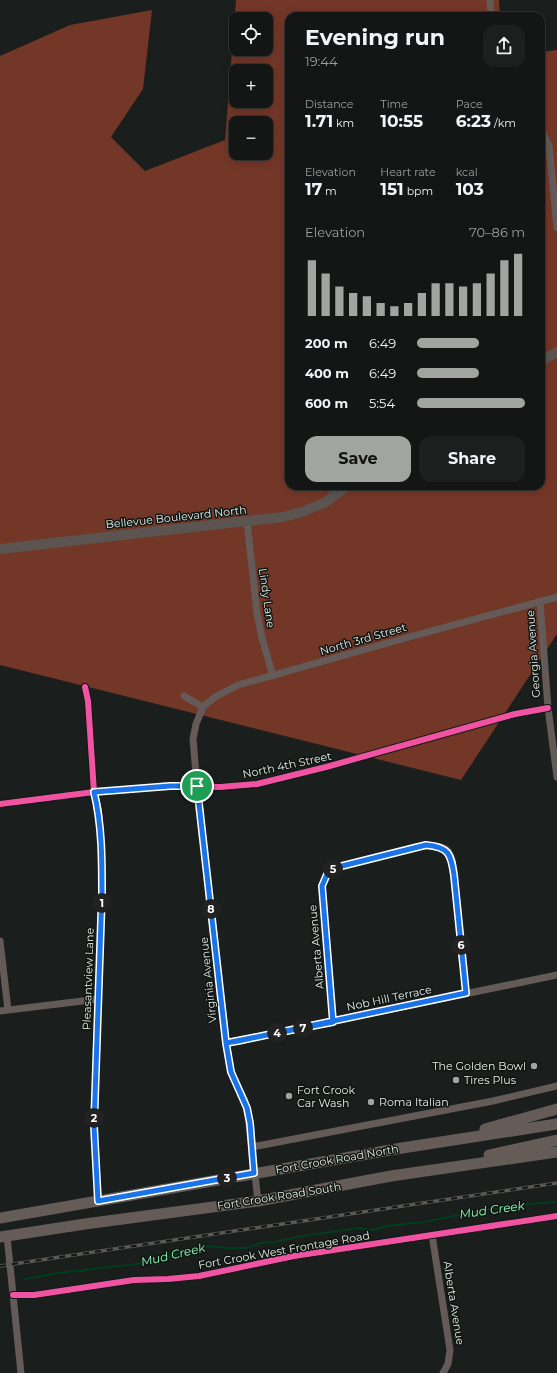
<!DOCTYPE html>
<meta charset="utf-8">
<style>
body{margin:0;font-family:Montserrat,sans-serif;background:#1d1f1e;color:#f1f3f6;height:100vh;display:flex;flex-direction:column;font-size:15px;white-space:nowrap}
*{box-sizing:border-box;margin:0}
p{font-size:13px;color:#9d9fa0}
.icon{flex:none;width:22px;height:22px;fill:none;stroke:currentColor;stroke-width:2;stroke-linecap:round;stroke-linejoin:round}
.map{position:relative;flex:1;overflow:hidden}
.drawer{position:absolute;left:285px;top:12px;width:260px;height:478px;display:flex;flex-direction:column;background:#141615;border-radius:12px;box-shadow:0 2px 10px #0003,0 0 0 1px #333534}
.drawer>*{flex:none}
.buttons{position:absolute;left:229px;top:12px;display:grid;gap:8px}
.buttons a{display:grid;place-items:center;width:44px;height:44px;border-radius:8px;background:#141615;box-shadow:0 2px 10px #0003,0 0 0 1px #333534;font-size:20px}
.pin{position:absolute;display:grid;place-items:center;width:34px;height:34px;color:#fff;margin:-17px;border:2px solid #fff;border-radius:50%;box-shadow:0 1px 4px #0007}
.km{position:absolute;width:20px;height:20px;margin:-10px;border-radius:50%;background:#222;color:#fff;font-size:11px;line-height:20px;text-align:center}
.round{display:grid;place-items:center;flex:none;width:42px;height:42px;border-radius:12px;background:#1d1f1e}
.summary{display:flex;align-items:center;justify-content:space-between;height:68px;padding:0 20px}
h1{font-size:22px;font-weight:700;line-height:30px}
.stats{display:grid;grid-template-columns:repeat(3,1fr);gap:6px;height:68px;padding:4px 20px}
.stats div{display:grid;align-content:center}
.stats b{font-size:17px;font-weight:700}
.stats small{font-size:11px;font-weight:400}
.stats p{font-size:11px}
.chart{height:112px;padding:8px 20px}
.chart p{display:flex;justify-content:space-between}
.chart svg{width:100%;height:72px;margin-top:4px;stroke:#a0a5a2;stroke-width:6}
.primary-button{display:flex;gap:8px;margin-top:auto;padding:8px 20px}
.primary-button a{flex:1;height:46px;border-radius:12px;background:#a0a5a2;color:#111;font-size:16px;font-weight:700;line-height:46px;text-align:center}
.primary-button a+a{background:#1d1f1e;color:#f1f3f6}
ul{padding:0 20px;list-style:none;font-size:13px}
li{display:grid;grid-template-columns:64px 48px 1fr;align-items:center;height:30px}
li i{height:10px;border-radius:5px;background:#a0a5a2}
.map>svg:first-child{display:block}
.forest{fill:#733728;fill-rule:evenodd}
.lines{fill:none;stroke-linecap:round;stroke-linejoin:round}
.stream{stroke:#023d21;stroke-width:2}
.minor{stroke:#645a58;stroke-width:7}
.secondary{stroke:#5b5451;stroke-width:10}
.primary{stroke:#655c58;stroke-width:11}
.rail-casing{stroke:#5b5956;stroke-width:3.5}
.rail{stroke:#0f1612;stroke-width:2;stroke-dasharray:6;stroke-linecap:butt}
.cycleway-casing{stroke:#0f1612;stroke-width:8}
.cycleway{stroke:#f153a3;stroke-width:6}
.route-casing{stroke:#fff;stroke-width:8}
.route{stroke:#1a73e8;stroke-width:5}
.poi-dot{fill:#a0a5a2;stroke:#0f1612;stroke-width:1.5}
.labels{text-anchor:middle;stroke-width:3;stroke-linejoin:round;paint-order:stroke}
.street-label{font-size:11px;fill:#e8edea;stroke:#0f1612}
.poi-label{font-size:11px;fill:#e8edea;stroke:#0f1612;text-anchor:start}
.water-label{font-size:12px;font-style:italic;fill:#92fabc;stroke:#0f1612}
</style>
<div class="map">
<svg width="557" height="1373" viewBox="0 0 557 1373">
<rect width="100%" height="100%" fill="#1a1e1c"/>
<path class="forest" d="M236,0H499L500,16H289V486H541V52L557,50V634L461,780L0,665V56L70,25L152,10L143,89L111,137L145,171L225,140ZM236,19H266V49H236ZM236,71H266V101H236ZM236,123H266V153H236Z"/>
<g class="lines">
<path class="stream" d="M25,1279L58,1273L154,1262L183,1252L209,1246L226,1248H245L262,1243L275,1242L297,1237L358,1228L372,1230L387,1226L424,1222L489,1209L517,1207L528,1204L557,1202"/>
<path class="minor" d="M490,0L491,16
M541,133L543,134L549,145L557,228
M247,522L257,613L262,638L273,676
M540,601L548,708L557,777
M85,687L88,701L94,792L99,810L102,855V892L94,1126L98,1201
M184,696L203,707L215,697L238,685L402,639L557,597
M203,707L196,724L193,739L197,786L226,1043L231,1072L245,1101L248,1116L258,1201
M0,804L94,792L170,786L220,787L257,784L326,767L515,714L548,708
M0,941L8,1010
M0,1011L99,999
M333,1022L322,886C325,878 327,873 334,868L415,847C425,846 440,843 448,851C450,854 451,858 452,860L466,993
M226,1043L557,975
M252,1147L493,1101L557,1086
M432,1235L450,1350L448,1364L443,1373
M7,1236L21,1373
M13,1295H34L134,1280L168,1279L199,1276L294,1256L557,1216"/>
<path class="secondary" d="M541,361L557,352
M0,549L283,517L302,512L326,502L347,486"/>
<path class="primary" d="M485,1129L557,1109
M489,1155L557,1140
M0,1218L402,1148L557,1124
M0,1237L85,1224L258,1201L391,1176L557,1152"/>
<defs>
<path id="rail" d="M0,1266L557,1183"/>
</defs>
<use href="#rail" class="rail-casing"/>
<use href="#rail" class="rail"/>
<defs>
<path id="cycleway" d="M85,687L88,701L94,792L99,810L102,855V892L94,1126L98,1201
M0,804L94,792L170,786L220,787L257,784L326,767L515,714L548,708
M13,1295H34L134,1280L168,1279L199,1276L294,1256L557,1216"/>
</defs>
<use href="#cycleway" class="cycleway-casing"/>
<use href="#cycleway" class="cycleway"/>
</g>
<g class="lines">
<defs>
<path id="route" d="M197,786H170L94,792C102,825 102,859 102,892L94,1126L98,1201L254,1173L250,1123L247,1108L231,1072L226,1043L333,1022L322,886L328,872L334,868L426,845C449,847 451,854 454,875L466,993L238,1041L226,1043L197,786"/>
</defs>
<use href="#route" class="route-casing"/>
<use href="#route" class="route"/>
</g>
<g class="poi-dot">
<circle cx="534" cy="1066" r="4"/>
<circle cx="456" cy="1080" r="4"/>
<circle cx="289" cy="1096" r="4"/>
<circle cx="371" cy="1102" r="4"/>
</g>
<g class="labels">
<g class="street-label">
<text transform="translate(176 517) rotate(-6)" y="4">Bellevue Boulevard North</text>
<text transform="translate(267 598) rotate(82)" y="4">Lindy Lane</text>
<text transform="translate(363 639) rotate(-16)" y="4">North 3rd Street</text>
<text transform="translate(533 654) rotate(-94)" y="4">Georgia Avenue</text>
<text transform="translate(287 765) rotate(-12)" y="4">North 4th Street</text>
<text transform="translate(316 947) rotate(-95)" y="4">Alberta Avenue</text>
<text transform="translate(88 979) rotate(-88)" y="4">Pleasantview Lane</text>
<text transform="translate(208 980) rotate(-96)" y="4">Virginia Avenue</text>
<text transform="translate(389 998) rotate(-12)" y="4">Nob Hill Terrace</text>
<text transform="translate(337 1159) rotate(-10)" y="4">Fort Crook Road North</text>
<text transform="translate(279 1196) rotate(-9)" y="4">Fort Crook Road South</text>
<text transform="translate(284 1250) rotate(-10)" y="4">Fort Crook West Frontage Road</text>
<text transform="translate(454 1303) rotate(81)" y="4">Alberta Avenue</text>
</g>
<g class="poi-label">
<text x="526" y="1070" text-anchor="end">The Golden Bowl</text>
<text x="464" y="1084">Tires Plus</text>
<text x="297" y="1094">Fort Crook<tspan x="297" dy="13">Car Wash</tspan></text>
<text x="379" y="1106">Roma Italian</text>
</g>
<g class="water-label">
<text transform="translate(492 1210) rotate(-8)" y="4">Mud Creek</text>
<text transform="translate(173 1255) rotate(-13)" y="4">Mud Creek</text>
</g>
</g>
</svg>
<div class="buttons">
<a><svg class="icon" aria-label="locate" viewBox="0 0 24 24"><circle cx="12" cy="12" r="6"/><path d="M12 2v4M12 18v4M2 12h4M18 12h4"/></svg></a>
<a>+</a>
<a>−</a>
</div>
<div class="pin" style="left:197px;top:786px;background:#1e9e55"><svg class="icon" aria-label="arrive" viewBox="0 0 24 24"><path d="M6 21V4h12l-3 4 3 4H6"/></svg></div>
<b class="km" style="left:102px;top:903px">1</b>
<b class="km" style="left:94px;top:1118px">2</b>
<b class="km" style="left:227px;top:1178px">3</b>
<b class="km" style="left:277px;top:1033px">4</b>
<b class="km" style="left:333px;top:869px">5</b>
<b class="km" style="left:461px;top:945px">6</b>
<b class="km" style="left:303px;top:1028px">7</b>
<b class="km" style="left:211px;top:909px">8</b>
<section class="drawer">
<div class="summary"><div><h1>Evening run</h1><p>19:44</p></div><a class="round"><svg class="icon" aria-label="share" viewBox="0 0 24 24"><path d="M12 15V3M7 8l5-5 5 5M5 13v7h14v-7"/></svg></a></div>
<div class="stats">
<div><p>Distance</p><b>1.71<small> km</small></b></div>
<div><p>Time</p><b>10:55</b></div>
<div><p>Pace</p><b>6:23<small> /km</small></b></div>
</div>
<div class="stats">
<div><p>Elevation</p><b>17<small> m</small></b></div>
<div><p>Heart rate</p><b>151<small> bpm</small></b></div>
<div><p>kcal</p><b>103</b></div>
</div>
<div class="chart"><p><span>Elevation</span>70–86 m</p>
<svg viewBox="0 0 160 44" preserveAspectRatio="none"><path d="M5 44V10M15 44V18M25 44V26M35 44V30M45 44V32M55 44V36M65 44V38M75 44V36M85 44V30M95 44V24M105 44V24M115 44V26M125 44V24M135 44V18M145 44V10M155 44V6"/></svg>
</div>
<ul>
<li><b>200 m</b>6:49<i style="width:57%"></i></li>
<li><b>400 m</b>6:49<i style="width:57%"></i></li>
<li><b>600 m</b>5:54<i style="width:100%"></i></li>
</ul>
<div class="primary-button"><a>Save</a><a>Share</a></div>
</section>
</div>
